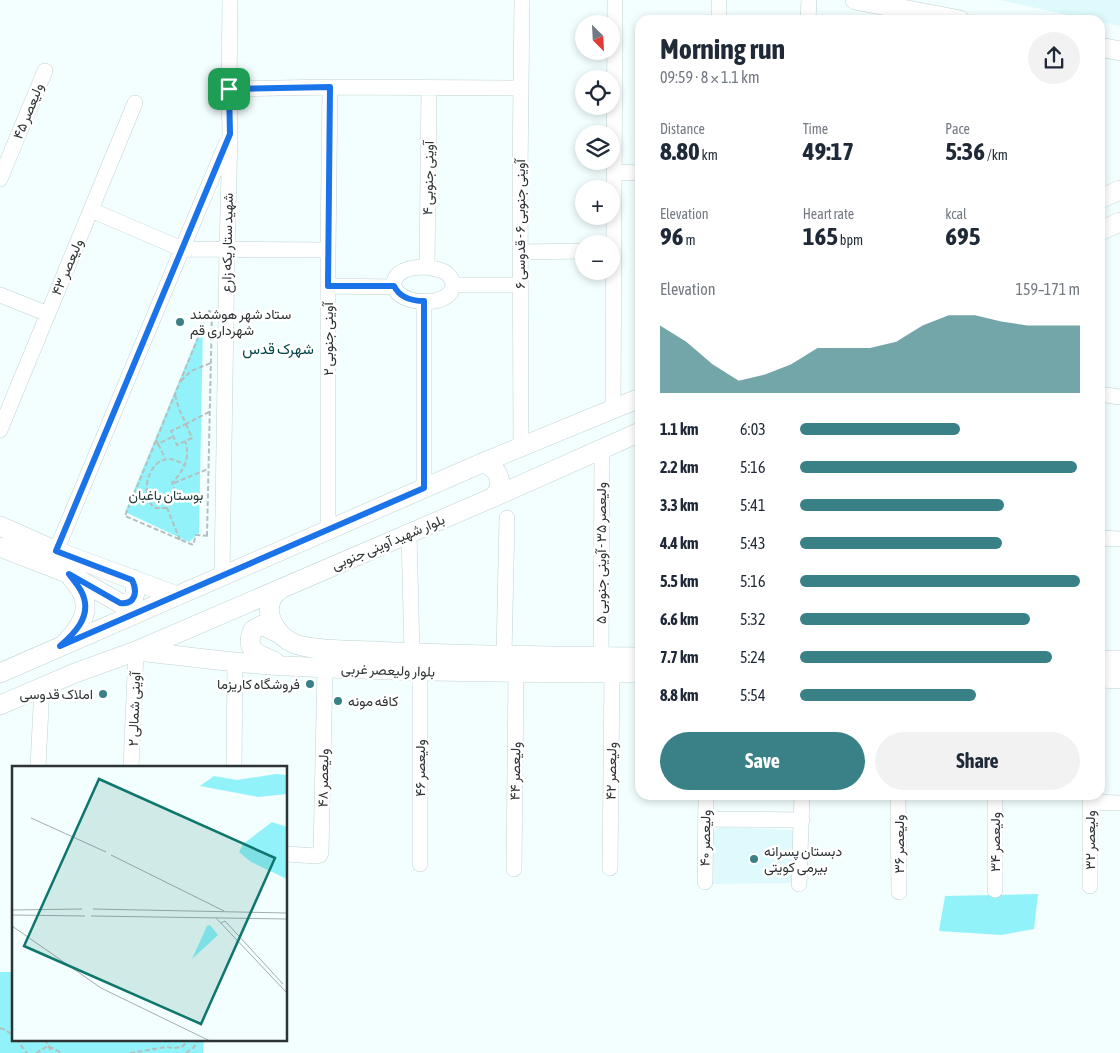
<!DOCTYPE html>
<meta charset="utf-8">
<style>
body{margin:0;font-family:"Asap Condensed",Vazirmatn,sans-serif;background:#f2f2f3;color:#1f2937;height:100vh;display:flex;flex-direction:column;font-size:19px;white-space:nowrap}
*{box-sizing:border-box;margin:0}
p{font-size:16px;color:#747a83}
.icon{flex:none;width:28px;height:28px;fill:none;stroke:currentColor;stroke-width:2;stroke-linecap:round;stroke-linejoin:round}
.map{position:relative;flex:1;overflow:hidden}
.sheet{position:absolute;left:635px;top:15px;width:470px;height:785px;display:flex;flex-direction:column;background:#fff;border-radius:15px;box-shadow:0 2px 8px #0003}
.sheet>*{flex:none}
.needle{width:32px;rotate:156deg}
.controls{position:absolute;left:575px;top:15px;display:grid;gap:10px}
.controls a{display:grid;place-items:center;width:45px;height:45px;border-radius:50%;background:#fff;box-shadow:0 2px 8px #0003;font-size:25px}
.pin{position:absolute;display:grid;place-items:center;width:42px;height:42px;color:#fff;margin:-21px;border-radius:10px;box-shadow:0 2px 8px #0006}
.round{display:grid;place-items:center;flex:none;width:52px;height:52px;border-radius:26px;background:#f2f2f3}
.summary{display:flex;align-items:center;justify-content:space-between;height:85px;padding:0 25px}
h1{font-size:28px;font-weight:700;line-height:38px}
.figures{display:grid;grid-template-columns:repeat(3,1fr);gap:8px;height:85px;padding:5px 25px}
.figures div{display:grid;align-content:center}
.figures b{font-size:25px;font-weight:700}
.figures small{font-size:14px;font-weight:400}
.figures p{font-size:14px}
.chart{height:140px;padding:10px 25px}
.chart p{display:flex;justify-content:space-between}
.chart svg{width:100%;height:90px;margin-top:5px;fill:#398186;opacity:.7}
.button{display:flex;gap:10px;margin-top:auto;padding:10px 25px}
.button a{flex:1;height:58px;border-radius:30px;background:#398186;color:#fff;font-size:20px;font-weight:700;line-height:58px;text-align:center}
.button a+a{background:#f2f2f3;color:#1f2937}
ul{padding:0 25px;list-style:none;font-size:16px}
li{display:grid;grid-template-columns:80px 60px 1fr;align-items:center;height:38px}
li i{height:12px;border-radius:6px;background:#398186}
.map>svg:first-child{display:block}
.built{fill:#dffafc}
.green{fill:#91f3f9}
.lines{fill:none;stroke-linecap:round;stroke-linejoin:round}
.minor-casing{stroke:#c1d2d3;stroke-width:16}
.major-casing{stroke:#c1d2d3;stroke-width:20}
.path{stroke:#b5bfbf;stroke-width:2;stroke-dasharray:5 2.5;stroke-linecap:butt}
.minor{stroke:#fff;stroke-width:15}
.major{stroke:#fff;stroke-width:19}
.route-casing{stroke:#fff;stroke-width:10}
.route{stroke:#1a73e8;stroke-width:6}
.poi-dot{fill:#398186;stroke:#fff;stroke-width:2}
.labels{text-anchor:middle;stroke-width:5;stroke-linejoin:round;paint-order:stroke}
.street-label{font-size:14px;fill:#2d3334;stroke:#fff}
.poi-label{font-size:14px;fill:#2d3334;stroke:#fff;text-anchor:start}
.park-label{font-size:14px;fill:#233b3d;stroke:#fff}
.neighbourhood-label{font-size:15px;fill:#02464a;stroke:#fff}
.inset-road{fill:none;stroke:#a4adad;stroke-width:1}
.view{fill:#0f766e;fill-opacity:0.15;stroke:#0f766e;stroke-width:2.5}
.inset-edge{fill:none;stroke:#2d3334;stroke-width:2.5}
</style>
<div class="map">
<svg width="1120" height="1053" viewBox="0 0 1120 1053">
<rect width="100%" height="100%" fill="#f3fefe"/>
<path class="built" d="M1000,0H1120V26L1100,22V20H1091Z
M720,827L791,830L797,836L794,883L712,884L713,832Z"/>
<path class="green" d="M203,323L199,533L189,542L125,512Z
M1038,894L1034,929L1001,935L939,931L945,896Z
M0,972H14V1039H204L203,1053H0Z"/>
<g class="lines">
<defs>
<path id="minor" d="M719,20V0
M808,20L809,0
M229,89L330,87L520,88
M614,172L640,173
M0,179L45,71
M91,210L182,249L328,250
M521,252L584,251
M427,267L429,88
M427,267C441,270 449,270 454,285C453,285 451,291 451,292C440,306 408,304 397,292C394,289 394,286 394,282C397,268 416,267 427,267Z
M454,285H520
M328,286L394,287
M0,295L48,314
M424,301V488
M1100,394L1120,397
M613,409L615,0
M0,430L135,103
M521,448L520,173L522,0
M328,531V250L330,87
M409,533L412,653
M1100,538L1120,539
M56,551L226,144
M222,576L227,250L230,135L229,89L230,0
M504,655L507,518
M601,657L602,449
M38,767L42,687
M131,767L136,651
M234,767L235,661
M898,795L899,892
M1090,802L1120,803
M706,819L802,820
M286,854L316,856L320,855L321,852L325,668
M420,864V672
M610,868L612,673
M514,869L516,674
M705,882L706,795
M799,884L802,795
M1090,886V795
M995,890V795"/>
<path id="major" d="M855,0L960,20
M1100,47L1120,51
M1100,199L1120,190
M1100,231L1120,222
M482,463C499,467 505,483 494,497
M0,526L56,551L177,596
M0,547L69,574L120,603C135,605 138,592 133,579
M282,588C280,590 276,593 274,595C261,614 278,637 295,644C315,651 353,650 375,651C463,656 552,656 640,657
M66,642C77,631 89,615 84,598C82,590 76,583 71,577
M137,651C187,656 238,664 288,666C405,672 522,673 640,673
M1100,660H1120
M274,661C258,655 244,650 253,630L262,625L280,634
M0,673L482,463L640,398
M1100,678L1120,679
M0,705L75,673L136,651L494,497L640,432"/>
</defs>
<use href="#minor" class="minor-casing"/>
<use href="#major" class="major-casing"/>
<path class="path" d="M181,381L191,371L211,363
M175,395L179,409L186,424L209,412
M186,424L192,438L177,445L171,431Z
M156,440L158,444L172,437
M158,444L165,458
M174,483L208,469
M131,504L147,496
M167,508H155C135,495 153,440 185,466
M207,536L212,312L209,311L125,516L193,545L196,535L210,536
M180,540L167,508C173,501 178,493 172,483C183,471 191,459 185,441
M0,1028L6,1030L14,1037
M16,1039L27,1053
M45,1039L52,1053
M36,1053L48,1046L62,1053
M130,1053L166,1047L174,1048L182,1047L190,1039
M186,1053L194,1047L199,1039"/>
<use href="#minor" class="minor"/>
<use href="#major" class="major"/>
</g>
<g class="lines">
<defs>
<path id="route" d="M330,87L328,286H394C400,298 411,301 424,301V488L60,646C74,634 90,618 84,598C82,589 74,581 69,574L120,603C135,605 138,592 132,580L56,551L230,134L229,89Z"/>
</defs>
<use href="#route" class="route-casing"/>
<use href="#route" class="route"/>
</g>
<g class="poi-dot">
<circle cx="180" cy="322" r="5"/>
<circle cx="310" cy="684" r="5"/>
<circle cx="103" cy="694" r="5"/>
<circle cx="338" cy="701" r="5"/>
<circle cx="754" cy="859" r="5"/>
</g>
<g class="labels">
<g class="street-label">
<text transform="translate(28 111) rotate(-68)" y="5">ولیعصر ۴۵</text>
<text transform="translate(428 178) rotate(-89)" y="5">آوینی جنوبی ۴</text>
<text transform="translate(520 224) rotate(-90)" y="5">آوینی جنوبی ۶ - قدوسی ۶</text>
<text transform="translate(227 243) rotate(-89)" y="5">شهید ستار یکه زارع</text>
<text transform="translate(67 267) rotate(-67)" y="5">ولیعصر ۴۳</text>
<text transform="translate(328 339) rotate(-90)" y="5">آوینی جنوبی ۲</text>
<text transform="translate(388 542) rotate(-23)" y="5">بلوار شهید آوینی جنوبی</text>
<text transform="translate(601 553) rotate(-90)" y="5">ولیعصر ۳۵ - آوینی جنوبی ۵</text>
<text transform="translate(388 670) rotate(2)" y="5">بلوار ولیعصر غربی</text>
<text transform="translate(134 709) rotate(-88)" y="5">آوینی شمالی ۲</text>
<text transform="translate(420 768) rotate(-90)" y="5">ولیعصر ۴۶</text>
<text transform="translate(515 771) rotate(-89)" y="5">ولیعصر ۴۴</text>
<text transform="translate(611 771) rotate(-89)" y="5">ولیعصر ۴۲</text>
<text transform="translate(323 778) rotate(-89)" y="5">ولیعصر ۴۸</text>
<text transform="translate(705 838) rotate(-89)" y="5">ولیعصر ۴۰</text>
<text transform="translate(1090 840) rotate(-90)" y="5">ولیعصر ۳۲</text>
<text transform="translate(995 842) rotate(-90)" y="5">ولیعصر ۳۴</text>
<text transform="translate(899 844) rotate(-90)" y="5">ولیعصر ۳۶</text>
</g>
<g class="poi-label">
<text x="190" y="319">ستاد شهر هوشمند<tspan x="190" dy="16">شهرداری قم</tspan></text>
<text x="300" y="689" text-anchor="end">فروشگاه کاریزما</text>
<text x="93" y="699" text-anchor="end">املاک قدوسی</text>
<text x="348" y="706">کافه مونه</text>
<text x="764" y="856">دبستان پسرانه<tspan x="764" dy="16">بیرمی کویتی</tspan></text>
</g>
<g class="park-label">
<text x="166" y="500">بوستان باغبان</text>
</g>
<g class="neighbourhood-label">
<text x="278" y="354">شهرک قدس</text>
</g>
</g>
<g transform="translate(12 766)">
<rect width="275" height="275" fill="#f3fefe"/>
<path d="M264,8L275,9V28L246,31L188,20L202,10L225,14ZM260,56L275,61V113L239,96L227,86L231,78ZM198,159L206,169L180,193L195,160Z" fill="#91f3f9"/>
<path class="inset-road" d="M19,52L94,86M99,89L212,145M81,143L275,147M0,144L70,143M0,149L73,150M79,150L275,153M204,152L275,227M209,157L213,155L271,218M0,160L89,222L198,275"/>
<path class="view" d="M87,13L263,92L189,258L12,180Z"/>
<rect width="275" height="275" class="inset-edge"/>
</g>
</svg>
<div class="controls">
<a><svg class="needle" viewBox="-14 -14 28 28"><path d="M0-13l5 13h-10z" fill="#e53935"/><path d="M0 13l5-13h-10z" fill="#747a83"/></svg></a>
<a><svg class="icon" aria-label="locate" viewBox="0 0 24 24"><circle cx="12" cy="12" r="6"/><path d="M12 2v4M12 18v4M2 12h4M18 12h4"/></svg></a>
<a><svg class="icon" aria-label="layers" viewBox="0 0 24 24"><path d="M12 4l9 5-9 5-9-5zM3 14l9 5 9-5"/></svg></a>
<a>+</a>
<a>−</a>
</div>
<div class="pin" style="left:229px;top:89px;background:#1e9e55"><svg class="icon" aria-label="arrive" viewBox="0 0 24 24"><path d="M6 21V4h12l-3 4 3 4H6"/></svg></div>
<section class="sheet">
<div class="summary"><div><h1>Morning run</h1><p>09:59 · 8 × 1.1 km</p></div><a class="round"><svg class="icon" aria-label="share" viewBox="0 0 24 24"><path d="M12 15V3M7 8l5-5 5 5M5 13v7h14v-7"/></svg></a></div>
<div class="figures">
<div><p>Distance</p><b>8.80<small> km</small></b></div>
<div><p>Time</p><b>49:17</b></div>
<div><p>Pace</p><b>5:36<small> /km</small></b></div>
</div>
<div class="figures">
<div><p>Elevation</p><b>96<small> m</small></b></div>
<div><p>Heart rate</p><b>165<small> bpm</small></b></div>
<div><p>kcal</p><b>695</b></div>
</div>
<div class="chart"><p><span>Elevation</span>159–171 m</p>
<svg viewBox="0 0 160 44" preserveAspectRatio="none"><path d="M0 44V11L10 19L20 30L30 38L40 35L50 30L60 22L70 22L80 22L90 19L100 11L110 6L120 6L130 9L140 11L150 11L160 11V44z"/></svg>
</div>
<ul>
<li><b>1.1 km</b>6:03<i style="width:57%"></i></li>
<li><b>2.2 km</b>5:16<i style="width:99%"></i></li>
<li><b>3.3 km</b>5:41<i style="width:73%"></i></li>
<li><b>4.4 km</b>5:43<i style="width:72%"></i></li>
<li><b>5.5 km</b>5:16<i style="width:100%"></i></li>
<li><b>6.6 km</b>5:32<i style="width:82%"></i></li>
<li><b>7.7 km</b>5:24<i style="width:90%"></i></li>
<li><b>8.8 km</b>5:54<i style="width:63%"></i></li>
</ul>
<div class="button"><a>Save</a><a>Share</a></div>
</section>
</div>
